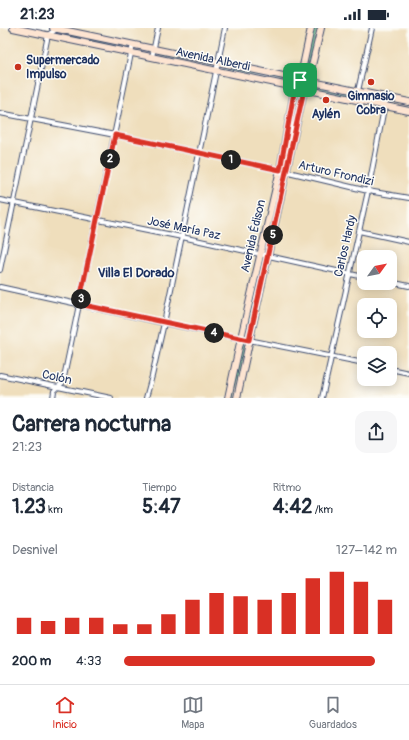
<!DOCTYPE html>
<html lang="es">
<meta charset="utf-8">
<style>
body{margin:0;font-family:Pangolin,sans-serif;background:#f6f6f7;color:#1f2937;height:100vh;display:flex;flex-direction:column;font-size:15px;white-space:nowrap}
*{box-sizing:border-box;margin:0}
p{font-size:13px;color:#747a83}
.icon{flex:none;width:22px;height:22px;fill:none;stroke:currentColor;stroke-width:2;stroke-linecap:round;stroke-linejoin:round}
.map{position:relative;height:370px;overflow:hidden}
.sheet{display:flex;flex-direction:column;background:#fff;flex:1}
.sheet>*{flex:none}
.needle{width:26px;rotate:57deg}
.tools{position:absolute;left:357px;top:222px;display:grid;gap:8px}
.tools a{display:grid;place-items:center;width:40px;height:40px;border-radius:8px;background:#fff;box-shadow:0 2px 10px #0003;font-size:20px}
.pin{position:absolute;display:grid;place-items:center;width:34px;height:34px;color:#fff;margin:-17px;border-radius:8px;box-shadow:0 2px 6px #0006}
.km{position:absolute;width:20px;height:20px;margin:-10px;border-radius:50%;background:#222;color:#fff;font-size:11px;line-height:20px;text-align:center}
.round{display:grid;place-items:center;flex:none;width:42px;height:42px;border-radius:12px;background:#f6f6f7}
.headline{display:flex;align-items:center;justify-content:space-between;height:68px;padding:0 12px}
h1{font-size:22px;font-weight:800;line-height:30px}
.figures{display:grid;grid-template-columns:repeat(3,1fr);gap:6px;height:68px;padding:4px 12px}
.figures div{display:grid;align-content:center}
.figures b{font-size:20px;font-weight:800}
.figures small{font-size:11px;font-weight:400}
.figures p{font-size:11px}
.chart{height:112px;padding:8px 12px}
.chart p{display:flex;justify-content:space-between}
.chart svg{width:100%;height:72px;margin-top:4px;stroke:#d93025;stroke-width:6}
ul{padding:0 12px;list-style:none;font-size:13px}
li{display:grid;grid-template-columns:64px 48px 1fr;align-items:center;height:30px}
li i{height:10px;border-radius:5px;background:#d93025}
.status{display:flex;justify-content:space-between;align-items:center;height:28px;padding:0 20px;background:#fff;direction:ltr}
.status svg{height:11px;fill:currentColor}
.tabs{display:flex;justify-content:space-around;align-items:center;height:56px;border-top:1px solid #e0e1e3;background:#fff;font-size:11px;color:#747a83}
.tabs a{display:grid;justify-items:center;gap:2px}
.tabs .on{color:#d93025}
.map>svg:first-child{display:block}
.green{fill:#79d094;stroke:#4a8079}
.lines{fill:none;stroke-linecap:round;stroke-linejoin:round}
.minor-casing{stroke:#3b496c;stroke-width:6}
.secondary-casing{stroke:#3b496c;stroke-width:8}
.minor{stroke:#fff;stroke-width:4}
.secondary{stroke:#fde4d1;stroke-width:6}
.route-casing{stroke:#fff;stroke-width:8}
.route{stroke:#d93025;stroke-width:5}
.poi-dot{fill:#c8321e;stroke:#fdfcf7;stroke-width:1.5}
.labels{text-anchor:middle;stroke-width:3;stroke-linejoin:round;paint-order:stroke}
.street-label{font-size:12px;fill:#1b2f5e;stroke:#fdfcf7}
.poi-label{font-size:12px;font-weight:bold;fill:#1b2f5e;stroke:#fdfcf7}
.neighbourhood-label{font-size:13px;font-weight:bold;fill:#1b2f5e;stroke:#fdfcf7}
</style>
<div class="status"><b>21:23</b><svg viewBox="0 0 49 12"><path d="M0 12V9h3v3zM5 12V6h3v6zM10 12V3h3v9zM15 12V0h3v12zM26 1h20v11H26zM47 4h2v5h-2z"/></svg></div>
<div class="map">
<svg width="409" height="370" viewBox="0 0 409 370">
<rect width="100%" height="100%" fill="#fdfcf7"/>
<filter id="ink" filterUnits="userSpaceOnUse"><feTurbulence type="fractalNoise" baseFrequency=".025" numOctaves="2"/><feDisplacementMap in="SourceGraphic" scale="8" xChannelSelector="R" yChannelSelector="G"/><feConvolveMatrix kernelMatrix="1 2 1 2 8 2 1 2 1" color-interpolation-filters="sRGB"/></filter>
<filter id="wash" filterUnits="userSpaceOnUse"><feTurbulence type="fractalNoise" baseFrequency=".012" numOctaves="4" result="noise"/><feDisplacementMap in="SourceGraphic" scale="16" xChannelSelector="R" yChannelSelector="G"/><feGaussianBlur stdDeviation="0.9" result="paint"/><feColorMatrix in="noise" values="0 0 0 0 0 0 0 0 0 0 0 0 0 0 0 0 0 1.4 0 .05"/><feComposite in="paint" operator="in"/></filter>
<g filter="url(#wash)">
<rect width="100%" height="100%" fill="#efdebc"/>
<path class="green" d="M314,0H318L306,49L303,48Z
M66,5L126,18V21L65,9Z
M161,24L211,35L210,38L160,27Z
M224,38L292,52V55L223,42Z
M310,57L377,70L376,74L310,60Z
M297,64H300L286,136L284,135Z
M280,149L283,150L267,221L264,220Z
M261,230L265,231L250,303L246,302Z
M242,316L246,317L235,370H231Z"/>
</g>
<g filter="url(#ink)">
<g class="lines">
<defs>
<path id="minor" d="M152,29L158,0
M358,63L372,0
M0,85L115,107L280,142L368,163L409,170
M0,172L182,209L364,249
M359,203L409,214
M0,242L48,7L58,0
M390,254L409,258
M0,259L164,295L364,335
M390,341L409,345
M0,347L111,370
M53,370L54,363L63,354L133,16
M146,370L152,348L164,295L225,0
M322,370L368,163L386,70"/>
<path id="secondary" d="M13,0L409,83
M53,0L409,74
M228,370L241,310L280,142L295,59L300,52L311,0
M237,370L304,62L308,54L321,0"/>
</defs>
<use href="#minor" class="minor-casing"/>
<use href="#secondary" class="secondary-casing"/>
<use href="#minor" class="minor"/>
<use href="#secondary" class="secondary"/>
</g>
</g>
<g class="lines" filter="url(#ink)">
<defs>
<path id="route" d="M300,52L308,54L304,62L249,312L79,276L115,107L280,142L295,59Z"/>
</defs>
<use href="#route" class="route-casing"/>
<use href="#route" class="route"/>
</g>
<g class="poi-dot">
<circle cx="18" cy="39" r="4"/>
<circle cx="371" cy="54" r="4"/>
<circle cx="326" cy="72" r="4"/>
</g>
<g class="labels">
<g class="street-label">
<text transform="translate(213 31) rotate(12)" y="4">Avenida Alberdi</text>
<text transform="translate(336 145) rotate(13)" y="4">Arturo Frondizi</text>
<text transform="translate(184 200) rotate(12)" y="4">José María Paz</text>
<text transform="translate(253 208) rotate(-77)" y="4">Avenida Édison</text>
<text transform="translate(345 218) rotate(-77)" y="4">Carlos Hardy</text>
<text transform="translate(57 349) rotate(12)" y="4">Colón</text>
</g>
<g class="poi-label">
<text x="26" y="36" text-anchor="start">Supermercado<tspan x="26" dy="14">Impulso</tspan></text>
<text x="371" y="72">Gimnasio<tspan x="371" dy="14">Cobra</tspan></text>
<text x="326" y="90">Aylén</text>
</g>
<g class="neighbourhood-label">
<text x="136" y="249">Villa El Dorado</text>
</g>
</g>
</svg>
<div class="tools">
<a><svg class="needle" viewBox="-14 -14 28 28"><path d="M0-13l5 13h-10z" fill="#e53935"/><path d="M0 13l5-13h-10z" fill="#747a83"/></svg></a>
<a><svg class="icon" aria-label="locate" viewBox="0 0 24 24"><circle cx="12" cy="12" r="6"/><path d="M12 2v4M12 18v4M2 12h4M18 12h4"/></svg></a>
<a><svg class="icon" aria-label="layers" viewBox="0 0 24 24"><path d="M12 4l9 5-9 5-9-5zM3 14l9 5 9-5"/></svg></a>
</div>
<div class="pin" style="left:300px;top:52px;background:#1e9e55"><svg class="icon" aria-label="arrive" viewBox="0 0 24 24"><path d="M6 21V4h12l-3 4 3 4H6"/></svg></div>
<b class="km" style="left:231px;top:132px">1</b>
<b class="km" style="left:110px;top:131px">2</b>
<b class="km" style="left:81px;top:271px">3</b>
<b class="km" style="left:214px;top:305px">4</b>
<b class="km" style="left:273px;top:207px">5</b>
</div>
<section class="sheet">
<div class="headline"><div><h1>Carrera nocturna</h1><p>21:23</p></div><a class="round"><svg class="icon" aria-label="share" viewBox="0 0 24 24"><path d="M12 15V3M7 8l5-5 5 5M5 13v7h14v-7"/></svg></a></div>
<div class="figures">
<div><p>Distancia</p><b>1.23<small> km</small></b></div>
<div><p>Tiempo</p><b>5:47</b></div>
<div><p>Ritmo</p><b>4:42<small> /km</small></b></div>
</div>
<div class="chart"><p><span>Desnivel</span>127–142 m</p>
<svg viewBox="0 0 160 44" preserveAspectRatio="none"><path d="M5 44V34M15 44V36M25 44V34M35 44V34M45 44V38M55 44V38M65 44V32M75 44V23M85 44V19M95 44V21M105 44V23M115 44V19M125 44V10M135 44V6M145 44V12M155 44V23"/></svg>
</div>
<ul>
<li><b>200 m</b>4:33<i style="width:92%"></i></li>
</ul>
</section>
<nav class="tabs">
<a class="on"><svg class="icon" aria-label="home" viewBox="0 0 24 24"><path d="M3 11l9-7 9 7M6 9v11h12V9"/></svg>Inicio</a>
<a><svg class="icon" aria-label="map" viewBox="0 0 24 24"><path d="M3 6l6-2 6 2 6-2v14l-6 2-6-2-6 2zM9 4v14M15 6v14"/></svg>Mapa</a>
<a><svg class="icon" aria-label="saved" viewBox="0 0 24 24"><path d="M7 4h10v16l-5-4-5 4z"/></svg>Guardados</a>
</nav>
